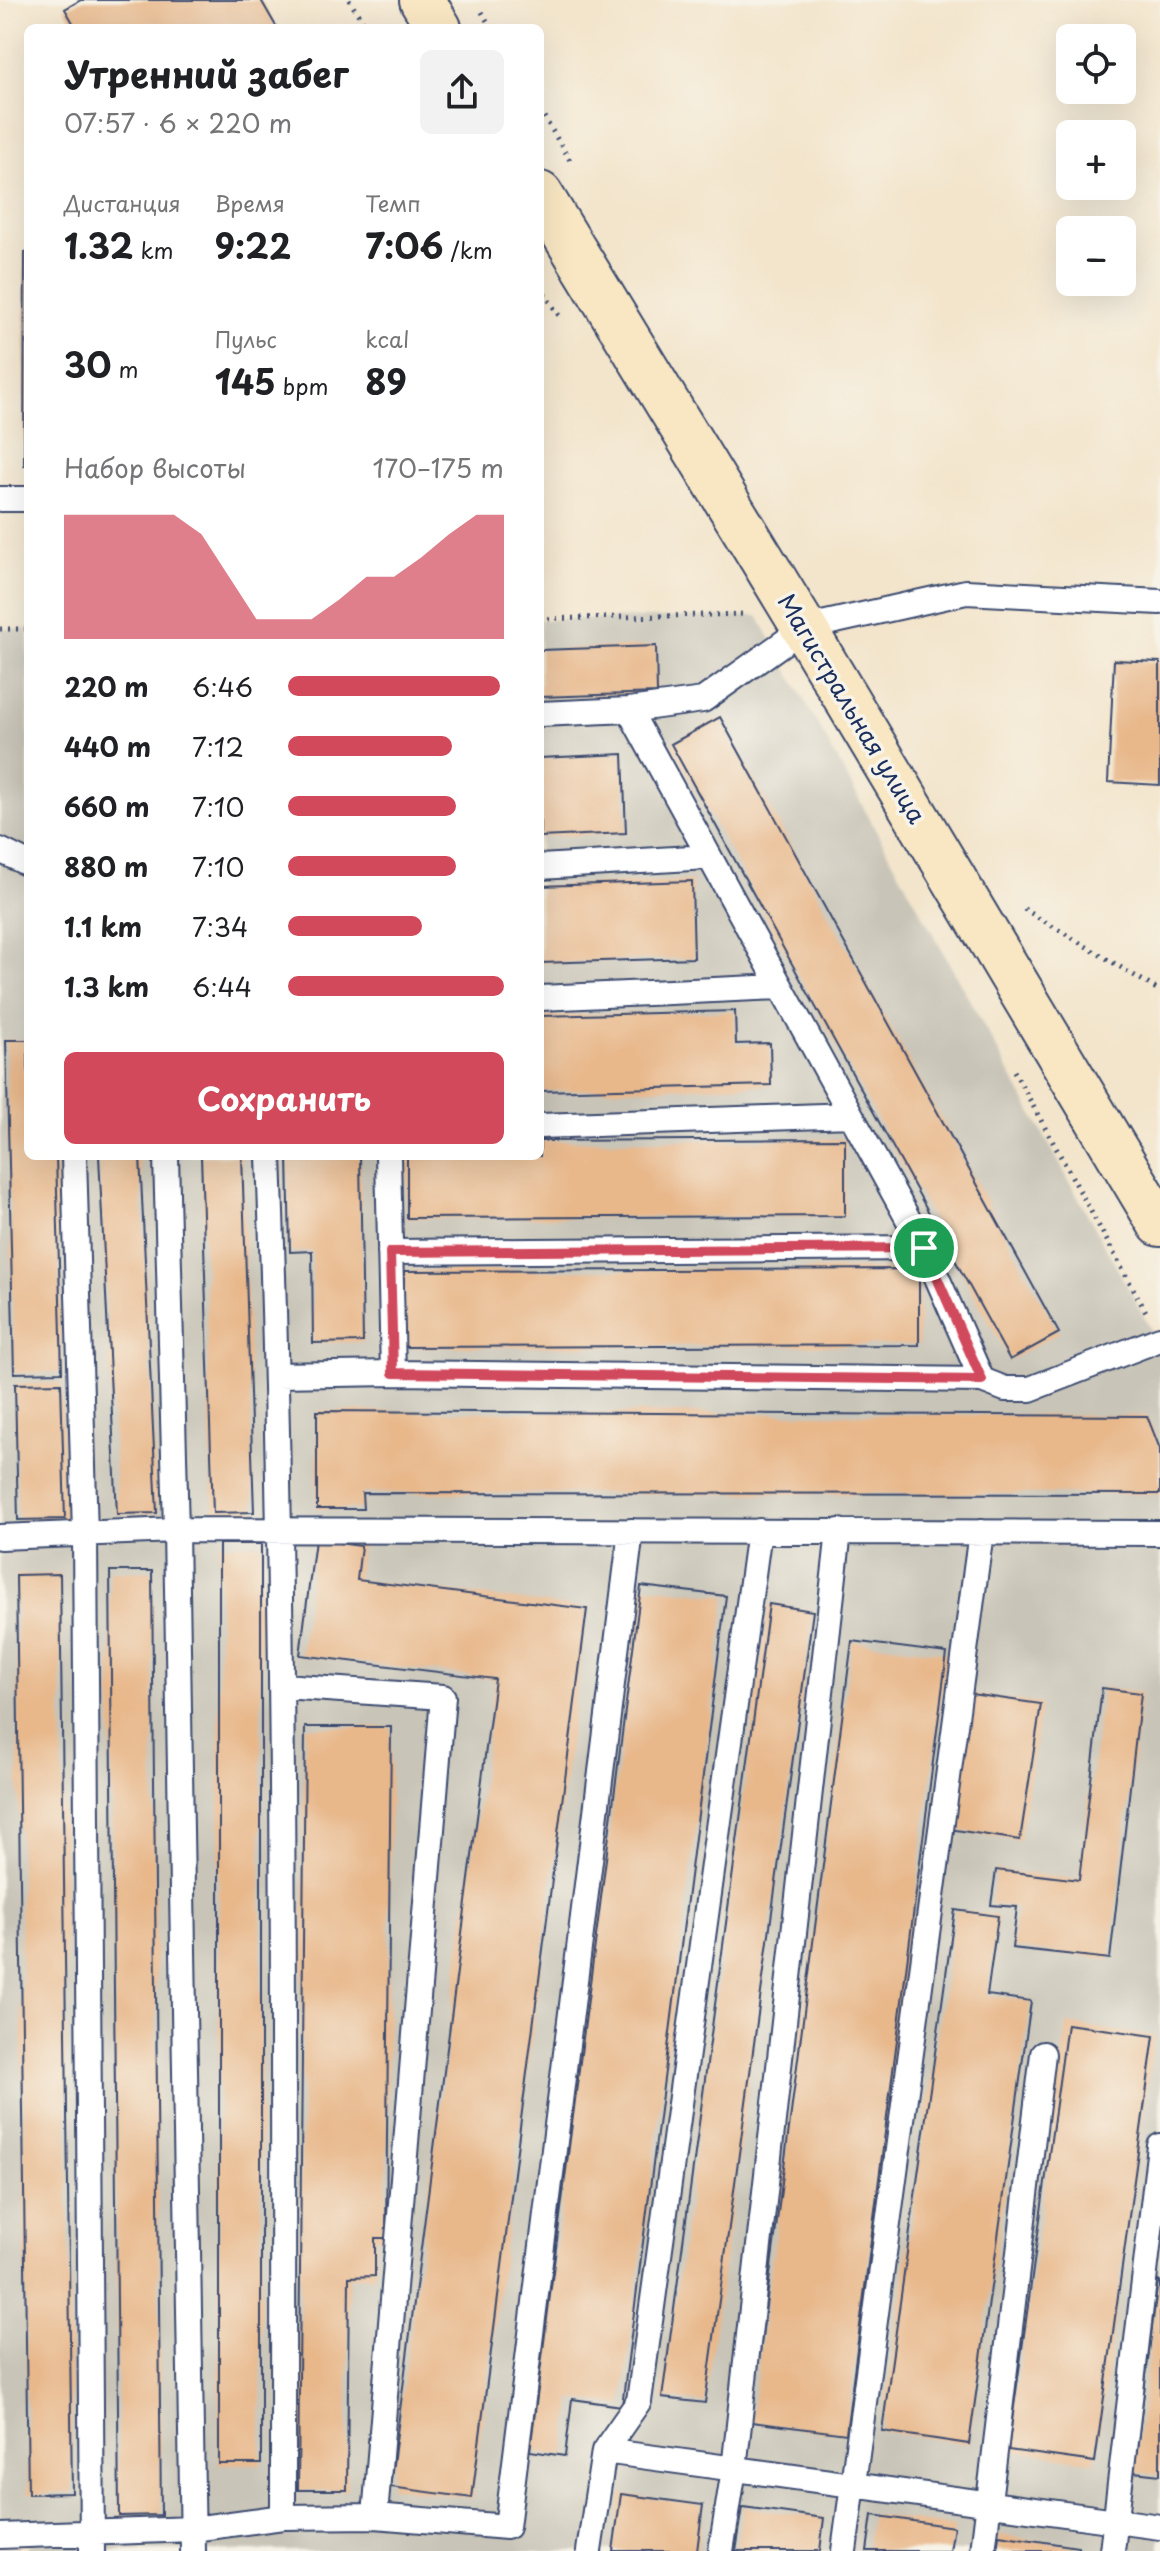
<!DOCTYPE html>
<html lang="ru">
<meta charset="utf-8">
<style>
body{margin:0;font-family:"Playpen Sans",sans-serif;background:#f2f2f2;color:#202124;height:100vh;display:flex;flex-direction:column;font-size:30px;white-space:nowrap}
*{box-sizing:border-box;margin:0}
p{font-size:26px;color:#757577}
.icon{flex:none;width:44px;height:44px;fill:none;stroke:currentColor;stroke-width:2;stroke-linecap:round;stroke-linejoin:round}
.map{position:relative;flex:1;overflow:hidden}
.panel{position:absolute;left:24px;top:24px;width:520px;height:1136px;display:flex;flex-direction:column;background:#fff;border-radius:12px;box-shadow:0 8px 32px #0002}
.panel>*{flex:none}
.tools{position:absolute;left:1056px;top:24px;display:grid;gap:16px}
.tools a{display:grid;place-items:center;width:80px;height:80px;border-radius:12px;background:#fff;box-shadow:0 8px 32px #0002;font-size:40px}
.pin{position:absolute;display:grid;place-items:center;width:68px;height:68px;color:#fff;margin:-34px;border:4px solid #fff;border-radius:50%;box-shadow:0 2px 8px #0007}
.round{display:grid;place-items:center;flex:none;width:84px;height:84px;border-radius:12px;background:#f2f2f2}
.summary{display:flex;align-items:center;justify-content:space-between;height:136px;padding:0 40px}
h1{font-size:36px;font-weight:700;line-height:60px}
.metrics{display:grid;grid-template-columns:repeat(3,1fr);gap:12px;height:136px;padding:8px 40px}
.metrics div{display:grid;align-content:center}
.metrics b{font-size:34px;font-weight:700}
.metrics small{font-size:22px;font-weight:400}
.metrics p{font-size:22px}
.chart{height:224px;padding:16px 40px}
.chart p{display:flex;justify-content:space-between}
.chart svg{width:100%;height:144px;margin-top:8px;fill:#d1495b;opacity:.7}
.button{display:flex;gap:16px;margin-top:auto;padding:16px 40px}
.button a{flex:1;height:92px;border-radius:12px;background:#d1495b;color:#fff;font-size:32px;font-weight:700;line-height:92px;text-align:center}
ul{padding:0 40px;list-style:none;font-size:26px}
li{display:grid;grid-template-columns:128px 96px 1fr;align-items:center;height:60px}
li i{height:20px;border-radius:10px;background:#d1495b}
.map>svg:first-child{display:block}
.industrial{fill:#c8c4b8}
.building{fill:#e8b88b}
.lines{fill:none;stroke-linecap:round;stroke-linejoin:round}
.lane-casing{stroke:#3b4a6e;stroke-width:28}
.secondary-casing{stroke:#3b4a6e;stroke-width:48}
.path{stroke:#3b4a6e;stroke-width:5;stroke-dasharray:2 6;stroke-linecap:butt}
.lane{stroke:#fff;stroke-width:24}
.secondary{stroke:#f9e7c3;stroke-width:44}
.route-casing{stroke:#fff;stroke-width:16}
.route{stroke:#d1495b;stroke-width:10}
.labels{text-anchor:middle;stroke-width:7;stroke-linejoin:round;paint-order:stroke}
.street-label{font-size:24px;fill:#1b2f5e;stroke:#f7f3e8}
</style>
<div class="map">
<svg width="1160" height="2551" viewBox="0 0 1160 2551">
<rect width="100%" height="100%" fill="#f7f3e8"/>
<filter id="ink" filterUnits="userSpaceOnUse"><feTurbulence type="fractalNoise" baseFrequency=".0125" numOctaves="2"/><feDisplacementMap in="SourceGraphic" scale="16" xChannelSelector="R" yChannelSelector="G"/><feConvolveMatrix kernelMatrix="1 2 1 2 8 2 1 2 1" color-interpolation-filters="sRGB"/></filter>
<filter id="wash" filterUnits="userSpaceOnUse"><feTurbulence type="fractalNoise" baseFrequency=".006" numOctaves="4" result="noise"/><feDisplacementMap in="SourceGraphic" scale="32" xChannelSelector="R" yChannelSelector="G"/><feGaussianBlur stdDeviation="1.8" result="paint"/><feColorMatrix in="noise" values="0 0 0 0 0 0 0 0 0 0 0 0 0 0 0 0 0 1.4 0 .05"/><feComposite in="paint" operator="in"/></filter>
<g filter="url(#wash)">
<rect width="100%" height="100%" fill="#f3e5cc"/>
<path class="industrial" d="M758,616L1160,1346V2551H27V2535L0,2536V629H28V1156H540V620Z"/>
<g id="blocks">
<path class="building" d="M81,0H261L277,28H76L65,9Z
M25,252H28V465H24Z
M656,646L657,693L540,697V650Z
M1114,660L1160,662V785L1108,782Z
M720,717L1059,1333L1010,1360L671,744Z
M623,754L626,833L540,837V758Z
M692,881L694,958L540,963V886Z
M735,1011L736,1044L770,1043L771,1085L540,1091V1016Z
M6,1040H28V1156H56L62,1372L14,1373Z
M845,1139V1216L407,1218V1156H540V1141Z
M99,1156H140L157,1513L117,1514Z
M201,1156H242L254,1512L213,1513Z
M288,1156H360L363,1342L313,1343L312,1251L290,1252Z
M919,1269V1345L404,1347V1271Z
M61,1383L65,1519L18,1520L15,1384Z
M317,1411L1147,1416L1160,1449V1494L362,1493L363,1509H317Z
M315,1540L361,1546L357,1580L587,1609L472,2498L390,2487L495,1679L300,1655Z
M219,1544H261V2464H219Z
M110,1571H152L161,2515L119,2516Z
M60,1574L72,2493L28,2494L16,1575Z
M641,1586L726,1596L622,2406L572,2399L565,2456L530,2451Z
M769,1604L813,1611L705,2403L662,2398Z
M852,1641L947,1653L846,2434L751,2422Z
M1102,1688L1141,1693L1110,1959L1012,1948L1017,1907L991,1905L996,1870L1079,1880Z
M971,1694L1041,1704L1020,1840L949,1829Z
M305,1727H391L386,2238H375V2276L349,2277L347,2490H298Z
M955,1910L998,1916L987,1995L1031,2001L969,2444L882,2431Z
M1067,2024L1154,2036L1095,2462L1008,2450Z
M1158,2280L1160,2281V2475L1134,2472Z
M621,2494L703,2505L697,2551H613Z
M743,2507L824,2518L820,2551H736Z
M872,2515L954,2527L950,2551H867Z
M999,2535L1078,2547V2551H997Z"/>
</g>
</g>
<g filter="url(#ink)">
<use href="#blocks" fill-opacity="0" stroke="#3b4a6e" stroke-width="2"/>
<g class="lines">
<defs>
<path id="lane" d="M0,499H28
M629,710L924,1248L982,1380L1005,1389H1030L1160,1339
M540,714L629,710L703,700L804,628L966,592L1160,602
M0,850L28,864
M540,867L708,857
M540,998L780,987
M540,1126L851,1115
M74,1156L85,1534L92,2551
M166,1156L176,1530L193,2551
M269,1156C286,1610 283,2063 283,2517L375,2516L443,1697L283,1686
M388,1156L393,1373
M390,1252L924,1248
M277,1375L393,1373L982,1380
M0,1537L176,1530L1160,1533
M604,2451L1160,2527
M375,2516L507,2527L631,1531
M0,2536L193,2529L283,2517
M589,2551L604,2451L639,2401L759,1531
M721,2551L734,2469L839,1531
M844,2551L981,1532
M983,2551L1043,2054
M1112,2551L1160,2146"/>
<path id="secondary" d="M422,0L439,28
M540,194L804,628L1160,1224"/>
</defs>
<use href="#lane" class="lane-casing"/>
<use href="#secondary" class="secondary-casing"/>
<path class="path" d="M349,0L367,28
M482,12L491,28
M540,110L571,162
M540,287L562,320
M540,619L747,614
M0,629H28
M1024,909L1160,991
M1014,1071L1146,1312"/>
<use href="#lane" class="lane"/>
<use href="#secondary" class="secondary"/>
</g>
</g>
<g class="lines" filter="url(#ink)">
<defs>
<path id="route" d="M924,1248L982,1380L393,1373L390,1252Z"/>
</defs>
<use href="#route" class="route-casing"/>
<use href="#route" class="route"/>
</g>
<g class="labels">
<g class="street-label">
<text transform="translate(851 709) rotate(59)" y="8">Магистральная улица</text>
</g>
</g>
</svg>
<div class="tools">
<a><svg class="icon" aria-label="locate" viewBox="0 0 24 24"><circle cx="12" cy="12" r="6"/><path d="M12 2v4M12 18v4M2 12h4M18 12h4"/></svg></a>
<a>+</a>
<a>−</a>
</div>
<div class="pin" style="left:924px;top:1248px;background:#1e9e55"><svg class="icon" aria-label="arrive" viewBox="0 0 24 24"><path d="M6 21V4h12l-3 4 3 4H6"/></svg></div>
<section class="panel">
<div class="summary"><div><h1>Утренний забег</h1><p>07:57 · 6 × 220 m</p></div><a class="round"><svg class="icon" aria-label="share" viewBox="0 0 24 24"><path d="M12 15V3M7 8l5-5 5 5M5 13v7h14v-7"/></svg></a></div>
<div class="metrics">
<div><p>Дистанция</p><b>1.32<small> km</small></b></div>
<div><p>Время</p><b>9:22</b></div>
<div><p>Темп</p><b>7:06<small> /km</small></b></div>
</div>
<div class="metrics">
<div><b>30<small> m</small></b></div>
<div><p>Пульс</p><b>145<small> bpm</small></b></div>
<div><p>kcal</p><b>89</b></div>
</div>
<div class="chart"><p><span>Набор высоты</span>170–175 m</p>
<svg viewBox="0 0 160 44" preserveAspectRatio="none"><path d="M0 44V6L10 6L20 6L30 6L40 6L50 12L60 25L70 38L80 38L90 38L100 32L110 25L120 25L130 19L140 12L150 6L160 6V44z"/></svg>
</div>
<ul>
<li><b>220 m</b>6:46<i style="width:98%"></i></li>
<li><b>440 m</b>7:12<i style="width:76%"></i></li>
<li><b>660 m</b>7:10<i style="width:78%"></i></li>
<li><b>880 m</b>7:10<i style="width:78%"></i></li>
<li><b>1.1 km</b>7:34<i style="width:62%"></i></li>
<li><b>1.3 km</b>6:44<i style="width:100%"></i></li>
</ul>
<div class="button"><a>Сохранить</a></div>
</section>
</div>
